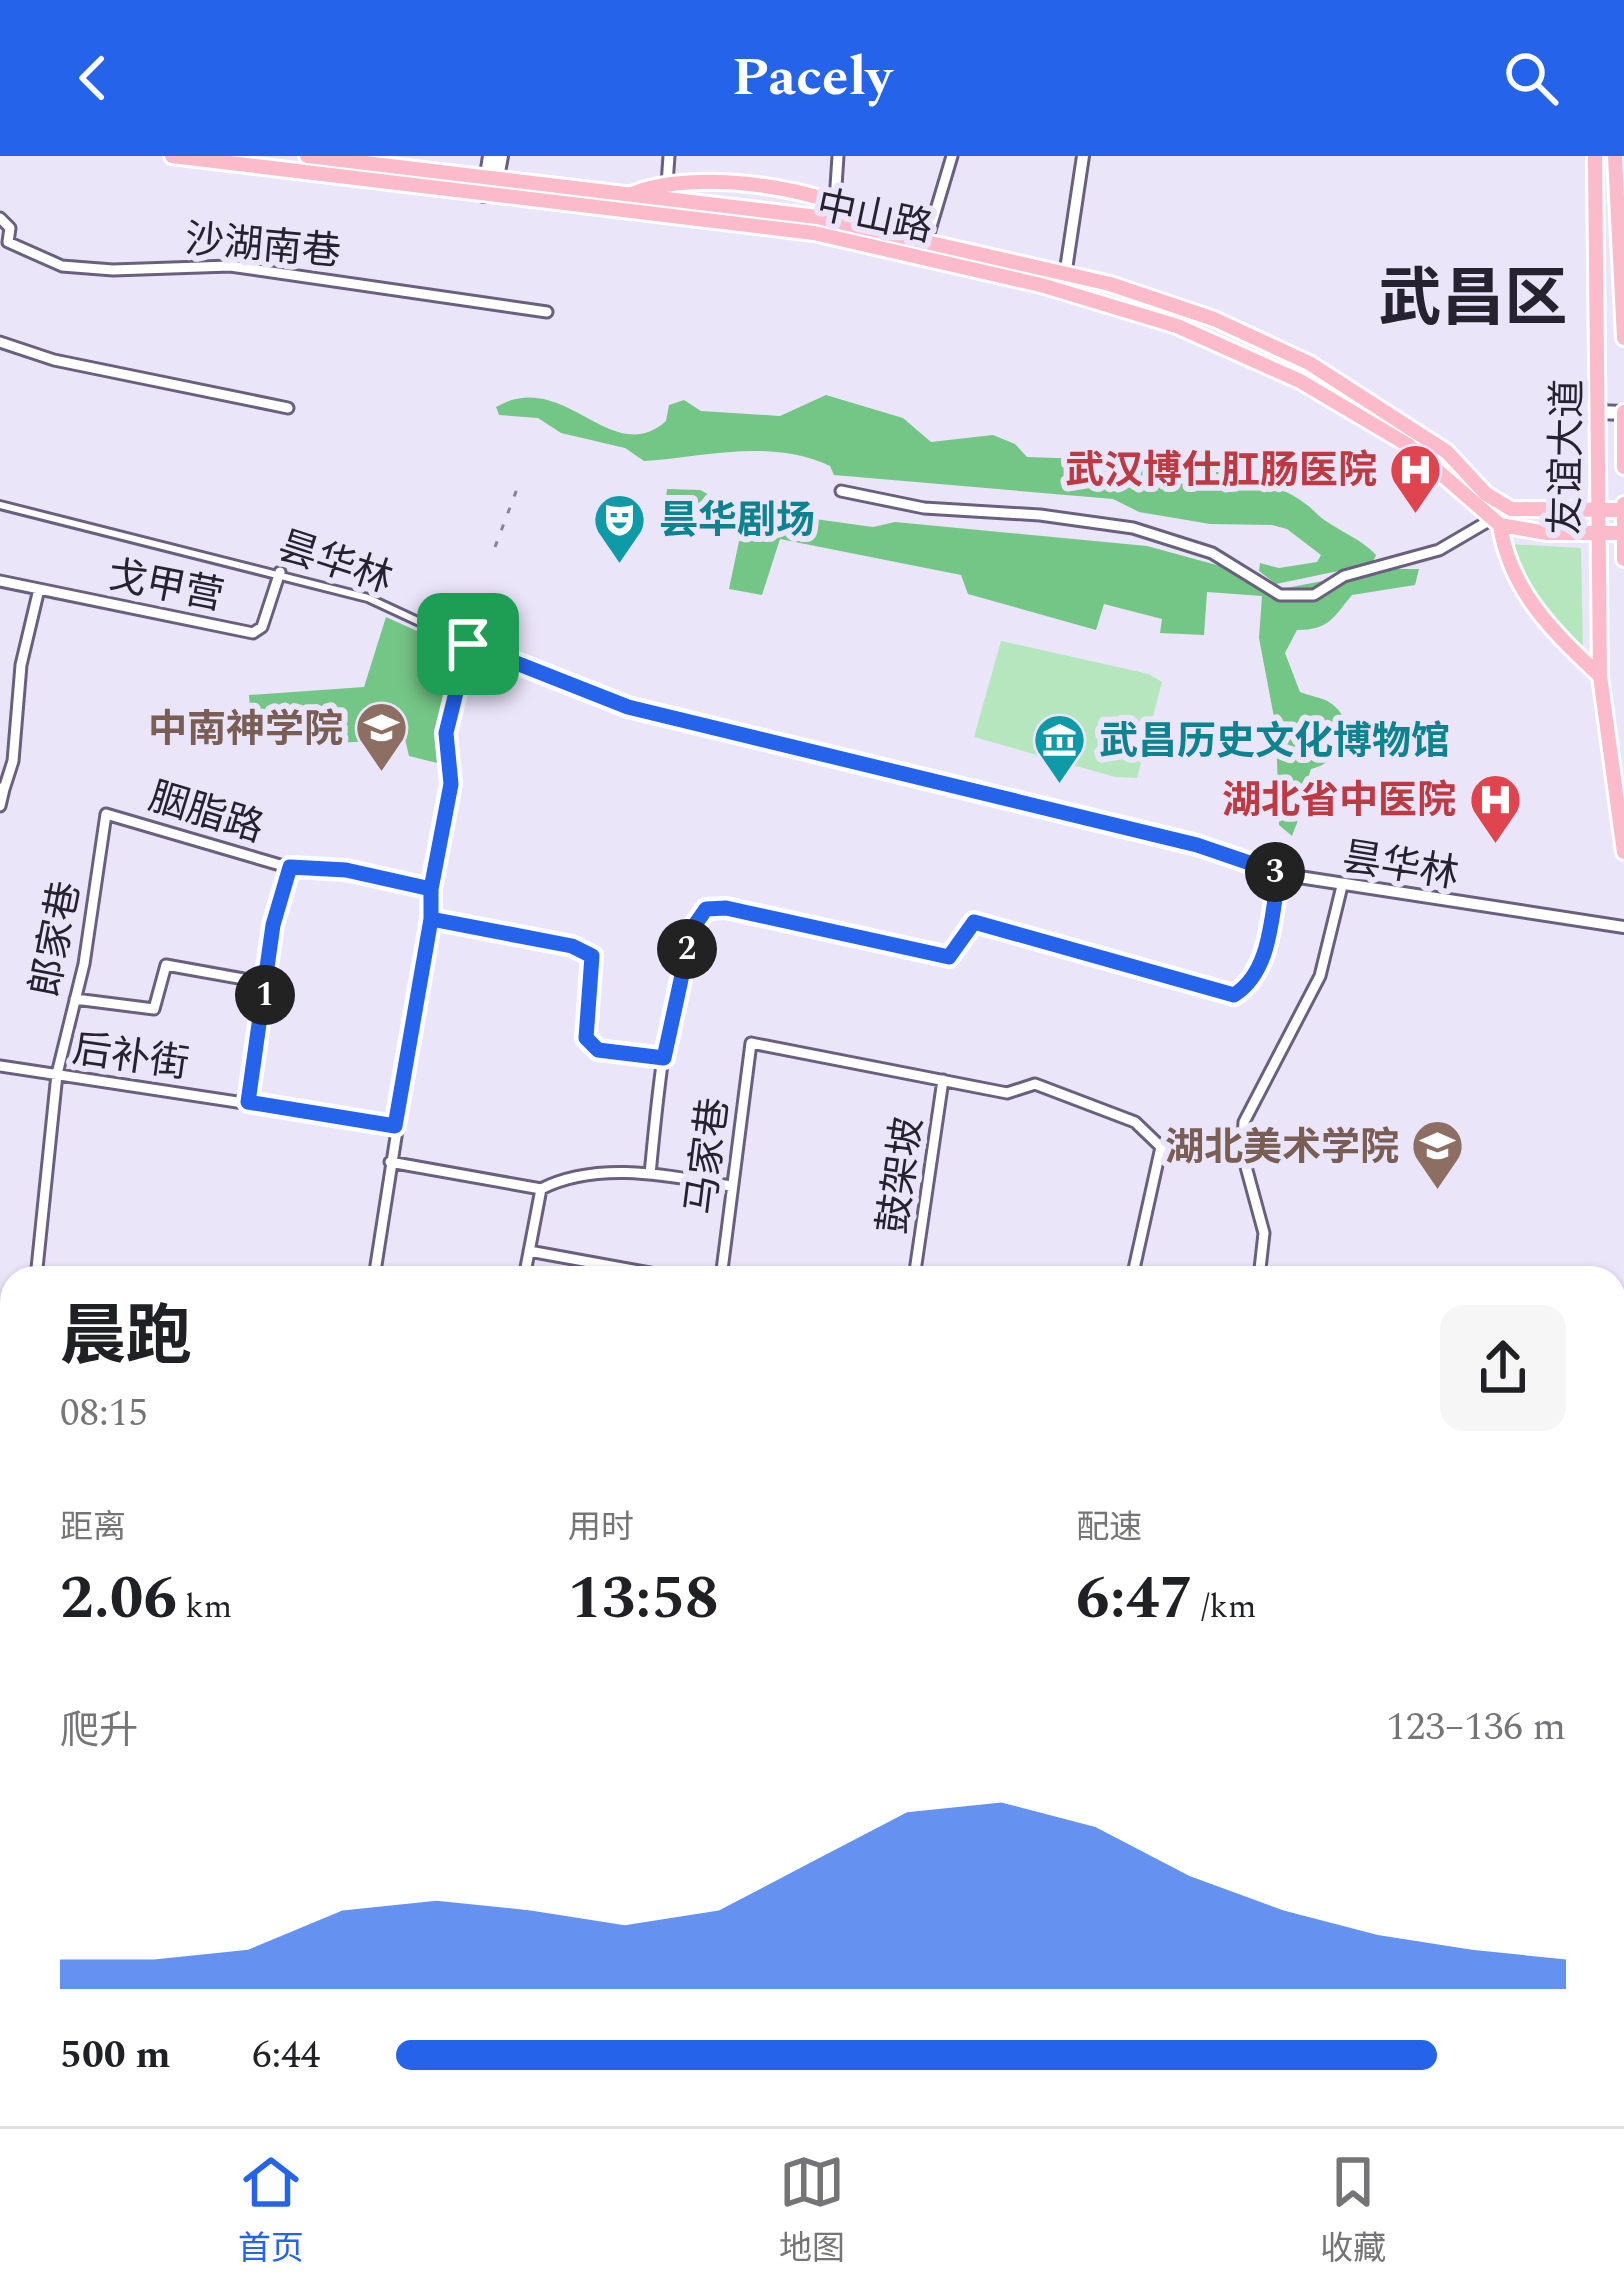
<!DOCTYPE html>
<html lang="zh">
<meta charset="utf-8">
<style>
body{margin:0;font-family:Spectral,"Noto Sans SC",serif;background:#f6f6f6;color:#202124;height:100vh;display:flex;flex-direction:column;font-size:45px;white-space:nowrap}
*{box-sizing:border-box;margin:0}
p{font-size:39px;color:#757577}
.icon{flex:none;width:66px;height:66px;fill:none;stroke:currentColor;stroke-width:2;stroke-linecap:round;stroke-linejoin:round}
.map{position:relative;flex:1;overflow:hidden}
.panel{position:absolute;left:0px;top:1110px;width:1626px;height:861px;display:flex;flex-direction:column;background:#fff;border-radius:36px 36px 0 0;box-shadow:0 3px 9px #0004}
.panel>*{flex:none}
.pin{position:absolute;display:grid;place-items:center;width:102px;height:102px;color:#fff;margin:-51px;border-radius:24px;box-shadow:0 6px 18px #0006}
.km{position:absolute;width:60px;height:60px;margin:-30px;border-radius:50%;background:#222;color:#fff;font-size:33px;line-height:60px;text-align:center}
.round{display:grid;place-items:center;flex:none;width:126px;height:126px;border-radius:24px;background:#f6f6f6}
.overview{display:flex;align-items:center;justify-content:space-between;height:204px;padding:0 60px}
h1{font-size:66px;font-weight:700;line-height:90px}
.stats{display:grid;grid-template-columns:repeat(3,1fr);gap:18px;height:204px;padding:12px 60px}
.stats div{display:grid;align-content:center}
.stats b{font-size:60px;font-weight:700}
.stats small{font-size:33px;font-weight:400}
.stats p{font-size:33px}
.chart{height:336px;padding:24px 60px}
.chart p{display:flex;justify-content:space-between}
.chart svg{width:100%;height:216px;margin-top:12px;fill:#2563eb;opacity:.7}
ul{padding:0 60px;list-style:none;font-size:39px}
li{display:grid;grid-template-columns:192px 144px 1fr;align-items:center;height:90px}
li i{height:30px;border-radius:15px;background:#2563eb}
header{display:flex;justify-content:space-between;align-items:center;height:156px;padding:0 60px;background:#2563eb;color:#fff;font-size:54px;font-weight:700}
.dock{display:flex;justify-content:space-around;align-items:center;height:168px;border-top:3px solid #e0e0e0;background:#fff;font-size:33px;color:#757577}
.dock a{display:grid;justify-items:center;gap:6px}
.dock .active{color:#2563eb}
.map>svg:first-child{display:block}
.green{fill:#b6e6be}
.forest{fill:#74c686}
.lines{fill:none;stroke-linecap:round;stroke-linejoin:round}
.pedestrian-casing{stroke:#69607e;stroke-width:12}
.minor-casing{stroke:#69607e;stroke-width:15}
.tertiary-casing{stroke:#69607e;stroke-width:16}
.secondary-casing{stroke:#69607e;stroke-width:18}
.primary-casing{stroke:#fff;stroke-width:20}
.pedestrian{stroke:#fff;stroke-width:6}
.minor{stroke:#fff;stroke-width:9}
.tertiary{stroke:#fff;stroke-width:10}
.secondary{stroke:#fff;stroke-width:12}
.primary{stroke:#fbbbca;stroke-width:14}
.rail{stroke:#8a8596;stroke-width:3;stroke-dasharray:6 12;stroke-linecap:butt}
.route-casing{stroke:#fff;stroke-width:24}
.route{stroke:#2563eb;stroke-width:15}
.labels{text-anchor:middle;stroke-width:12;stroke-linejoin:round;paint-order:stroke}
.street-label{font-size:39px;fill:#26222f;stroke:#ebe5fa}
.health-label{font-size:39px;font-weight:bold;fill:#be3a42;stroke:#ebe5fa;text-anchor:end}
.culture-label{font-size:39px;font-weight:bold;fill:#0d838f;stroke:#ebe5fa;text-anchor:start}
.education-label{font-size:39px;font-weight:bold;fill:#785e54;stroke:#ebe5fa;text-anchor:end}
.town-label{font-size:63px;font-weight:bold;fill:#26222f;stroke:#ebe5fa}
</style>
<header><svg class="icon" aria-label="back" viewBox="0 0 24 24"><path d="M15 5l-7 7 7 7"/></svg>Pacely<svg class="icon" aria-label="search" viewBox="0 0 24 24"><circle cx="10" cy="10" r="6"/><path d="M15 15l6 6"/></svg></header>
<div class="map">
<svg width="1624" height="1970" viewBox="0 0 1624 1970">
<rect width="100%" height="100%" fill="#ebe5fa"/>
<path class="green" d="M1509,388L1581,392L1583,494L1534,439L1506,397Z
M1001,485L1149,518L1162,526L1137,622L1115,621L974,581Z
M0,1732L12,1734V1959H261L255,1970H0Z"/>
<path class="forest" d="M826,239L903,262L931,286L993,279L1015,288L1027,301L1085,303L1093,294H1111C1172,310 1271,312 1315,356C1329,371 1360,381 1376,399L1372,408L1276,428L1259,415L1260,407L1279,412L1317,406L1321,399L1287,373L1272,369L1210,368L1139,356L1113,343L834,319L830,310C769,282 707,301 644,305L625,292L561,277L538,262L499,259L496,251C565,211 611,314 666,265L669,249L684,244L701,255L780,260Z
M667,333L700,334L734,352L873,371L895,366L1147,390L1235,414L1263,430L1281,433L1385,413H1419L1415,429L1352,439C1333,462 1329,474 1297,474L1285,497L1300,536C1309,540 1321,541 1329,546C1362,567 1342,606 1311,613L1307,625L1333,662L1300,659L1292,680L1279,669L1276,572L1259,482L1262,440L1207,436L1204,479L1160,477L1162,463L1104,448L1096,474L968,438L961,419L780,383L762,439L729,433L742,371L665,351Z
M386,461L452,491L456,502L439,565L441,608L409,600L405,583L337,587L333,557L289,558L290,580L252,584L249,539L364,531Z
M373,1959H843L881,1970H386Z"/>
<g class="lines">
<defs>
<path id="pedestrian" d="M0,349L368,442L467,488
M0,1835L12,1838
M0,1945L12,1943
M87,1959H99"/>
<path id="minor" d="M667,28L669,0
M835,45L838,0
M0,62L10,72L8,86L62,110L113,114L230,110L547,156
M927,84L952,0
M0,186L54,204L288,252
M841,335L924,352L1040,359L1133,372L1212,397L1280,439H1314L1344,420L1439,394L1492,363
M0,425L253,477L262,471L280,416
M0,632L4,633L0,650
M4,633L13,605L21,509L39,433
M431,763L572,790L592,801L586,882L597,894L664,902
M75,843L154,853L166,809L266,827
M0,910L395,970
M249,946L273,769L290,711
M390,1006L541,1033
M650,1018C657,949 667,809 706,753L726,752L949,801L974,766L1234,839C1273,814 1271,759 1279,717
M541,1033C598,1004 670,1020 731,1030
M529,1095L677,1122
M36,1122L57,918L84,808L106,658L287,711L346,714L431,733
M374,1122L451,628L446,577L468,488
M524,1122L541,1033
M721,1122L751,887L1007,937L1035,928L1135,966L1161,991
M914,1122L943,924
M1132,1122L1161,991L1242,996
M1259,1122L1264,1077L1242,996L1244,966L1320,820L1342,730
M0,1537L12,1538
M1434,1959L1438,1970"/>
<path id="tertiary" d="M1065,120L1083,0
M468,488L628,551L1197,689L1286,719L1624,771
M0,1176L12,1178
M1614,1468L1624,1469
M263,1970L268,1959"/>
<path id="secondary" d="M496,27L501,0
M484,39L490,0
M1598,256L1624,257
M0,1614L12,1615
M0,1624L12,1625
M1614,1925L1624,1924
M1614,1937L1624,1936"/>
<path id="primary" d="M172,0L814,77L1041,129L1177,170L1300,225L1408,289L1500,369L1547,377H1623
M307,0L817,61L1110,128L1214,163L1309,207L1447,296L1486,338L1511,353L1623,354
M1595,0L1600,520L1624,696
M1615,0L1624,182
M632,38C691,12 831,30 881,71
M1624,256V311
M1624,348V403
M1500,369C1510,435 1553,476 1600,520"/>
</defs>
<use href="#pedestrian" class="pedestrian-casing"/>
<use href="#minor" class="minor-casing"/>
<use href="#tertiary" class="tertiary-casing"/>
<use href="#secondary" class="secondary-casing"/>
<use href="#primary" class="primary-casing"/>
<use href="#pedestrian" class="pedestrian"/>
<use href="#minor" class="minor"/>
<use href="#tertiary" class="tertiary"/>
<use href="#secondary" class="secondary"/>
<use href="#primary" class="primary"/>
<path class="rail" d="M495,391L517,333
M0,1710L12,1711
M914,1959L951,1970"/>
</g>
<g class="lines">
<defs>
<path id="route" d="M468,488L446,577L451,628L431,733V763L395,970L248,946L273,769L290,711L346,714L431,733V763L572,790L592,800L586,882L598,894L664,902L692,773L706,753L726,752L949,801L974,766L1234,839C1272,815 1271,759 1279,717L1197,689L628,551L468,488"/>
</defs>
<use href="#route" class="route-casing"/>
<use href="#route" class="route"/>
</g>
<defs>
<symbol id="hospital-pin" viewBox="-11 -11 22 30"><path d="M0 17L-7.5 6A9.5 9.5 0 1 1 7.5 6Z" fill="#e0444e" stroke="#ebe5fa"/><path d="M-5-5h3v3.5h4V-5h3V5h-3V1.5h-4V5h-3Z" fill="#fff"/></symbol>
<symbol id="theatre-pin" viewBox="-11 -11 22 30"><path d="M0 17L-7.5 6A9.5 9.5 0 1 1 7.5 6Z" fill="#0f9aa8" stroke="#ebe5fa"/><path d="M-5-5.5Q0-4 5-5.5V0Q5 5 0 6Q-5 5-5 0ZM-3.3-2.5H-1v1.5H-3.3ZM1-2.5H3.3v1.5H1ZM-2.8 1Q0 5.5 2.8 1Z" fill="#fff"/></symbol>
<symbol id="school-pin" viewBox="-11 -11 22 30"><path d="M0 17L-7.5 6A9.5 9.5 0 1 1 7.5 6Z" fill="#8d6e63" stroke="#ebe5fa"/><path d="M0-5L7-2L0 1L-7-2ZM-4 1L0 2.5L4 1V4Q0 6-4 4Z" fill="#fff"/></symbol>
<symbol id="museum-pin" viewBox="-11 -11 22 30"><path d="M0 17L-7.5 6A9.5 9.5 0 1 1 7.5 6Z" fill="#0f9aa8" stroke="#ebe5fa"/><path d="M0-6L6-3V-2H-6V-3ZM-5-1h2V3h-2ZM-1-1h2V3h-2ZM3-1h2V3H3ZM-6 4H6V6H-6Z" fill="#fff"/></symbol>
<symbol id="university-pin" viewBox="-11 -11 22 30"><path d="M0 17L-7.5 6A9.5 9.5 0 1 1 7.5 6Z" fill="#8d6e63" stroke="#ebe5fa"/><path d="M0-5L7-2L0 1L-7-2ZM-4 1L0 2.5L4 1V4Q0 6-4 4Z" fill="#fff"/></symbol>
</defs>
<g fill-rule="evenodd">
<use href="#hospital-pin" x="1386" y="284" width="59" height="81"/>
<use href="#theatre-pin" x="590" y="334" width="59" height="81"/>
<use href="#school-pin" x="352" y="542" width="59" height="81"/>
<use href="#museum-pin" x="1030" y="554" width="59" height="81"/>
<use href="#hospital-pin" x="1466" y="614" width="59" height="81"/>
<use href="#university-pin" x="1408" y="960" width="59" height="81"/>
</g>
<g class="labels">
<g class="street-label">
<text transform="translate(875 59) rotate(12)" y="14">中山路</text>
<text transform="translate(263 88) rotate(5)" y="14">沙湖南巷</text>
<text transform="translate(1565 301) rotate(-89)" y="14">友谊大道</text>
<text transform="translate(336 405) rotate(18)" y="14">昙华林</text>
<text transform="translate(166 428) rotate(11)" y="14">戈甲营</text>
<text transform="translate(207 655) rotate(17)" y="14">胭脂路</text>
<text transform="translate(1401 708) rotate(9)" y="14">昙华林</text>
<text transform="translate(54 783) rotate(-79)" y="14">郎家巷</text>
<text transform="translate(131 899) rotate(8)" y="14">后补街</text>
<text transform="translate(706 1000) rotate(-83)" y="14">马家巷</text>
<text transform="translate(899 1019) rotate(-82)" y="14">鼓架坡</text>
</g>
<g class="health-label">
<text x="1377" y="327">武汉博仕肛肠医院</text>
<text x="1456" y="657">湖北省中医院</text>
</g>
<g class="culture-label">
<text x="659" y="377">昙华剧场</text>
<text x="1099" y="598">武昌历史文化博物馆</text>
</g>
<g class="education-label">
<text x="343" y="586">中南神学院</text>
<text x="1399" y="1004">湖北美术学院</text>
</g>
<g class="town-label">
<text x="1473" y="163">武昌区</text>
</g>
</g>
</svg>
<div class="pin" style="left:468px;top:488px;background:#1e9e55"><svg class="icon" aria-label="arrive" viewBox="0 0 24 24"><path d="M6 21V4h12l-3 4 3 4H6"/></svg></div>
<b class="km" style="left:265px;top:839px">1</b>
<b class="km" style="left:687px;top:793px">2</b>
<b class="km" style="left:1275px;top:716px">3</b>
<section class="panel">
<div class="overview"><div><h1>晨跑</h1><p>08:15</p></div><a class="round"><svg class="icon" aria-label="share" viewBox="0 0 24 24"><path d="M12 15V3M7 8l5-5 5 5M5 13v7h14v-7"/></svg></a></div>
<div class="stats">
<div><p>距离</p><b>2.06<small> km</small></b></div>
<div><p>用时</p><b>13:58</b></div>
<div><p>配速</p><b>6:47<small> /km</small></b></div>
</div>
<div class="chart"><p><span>爬升</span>123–136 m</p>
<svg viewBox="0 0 160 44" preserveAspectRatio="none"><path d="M0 44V38L10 38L20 36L30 28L40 26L50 28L60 31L70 28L80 18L90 8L100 6L110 11L120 21L130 28L140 33L150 36L160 38V44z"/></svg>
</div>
<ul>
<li><b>500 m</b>6:44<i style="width:89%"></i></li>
</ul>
</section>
</div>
<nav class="dock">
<a class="active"><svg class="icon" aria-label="home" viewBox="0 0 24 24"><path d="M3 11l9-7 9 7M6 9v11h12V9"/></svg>首页</a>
<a><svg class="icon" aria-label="map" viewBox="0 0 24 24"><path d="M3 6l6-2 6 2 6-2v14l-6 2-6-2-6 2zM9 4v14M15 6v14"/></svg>地图</a>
<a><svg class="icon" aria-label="saved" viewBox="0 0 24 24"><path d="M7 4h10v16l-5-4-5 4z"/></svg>收藏</a>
</nav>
